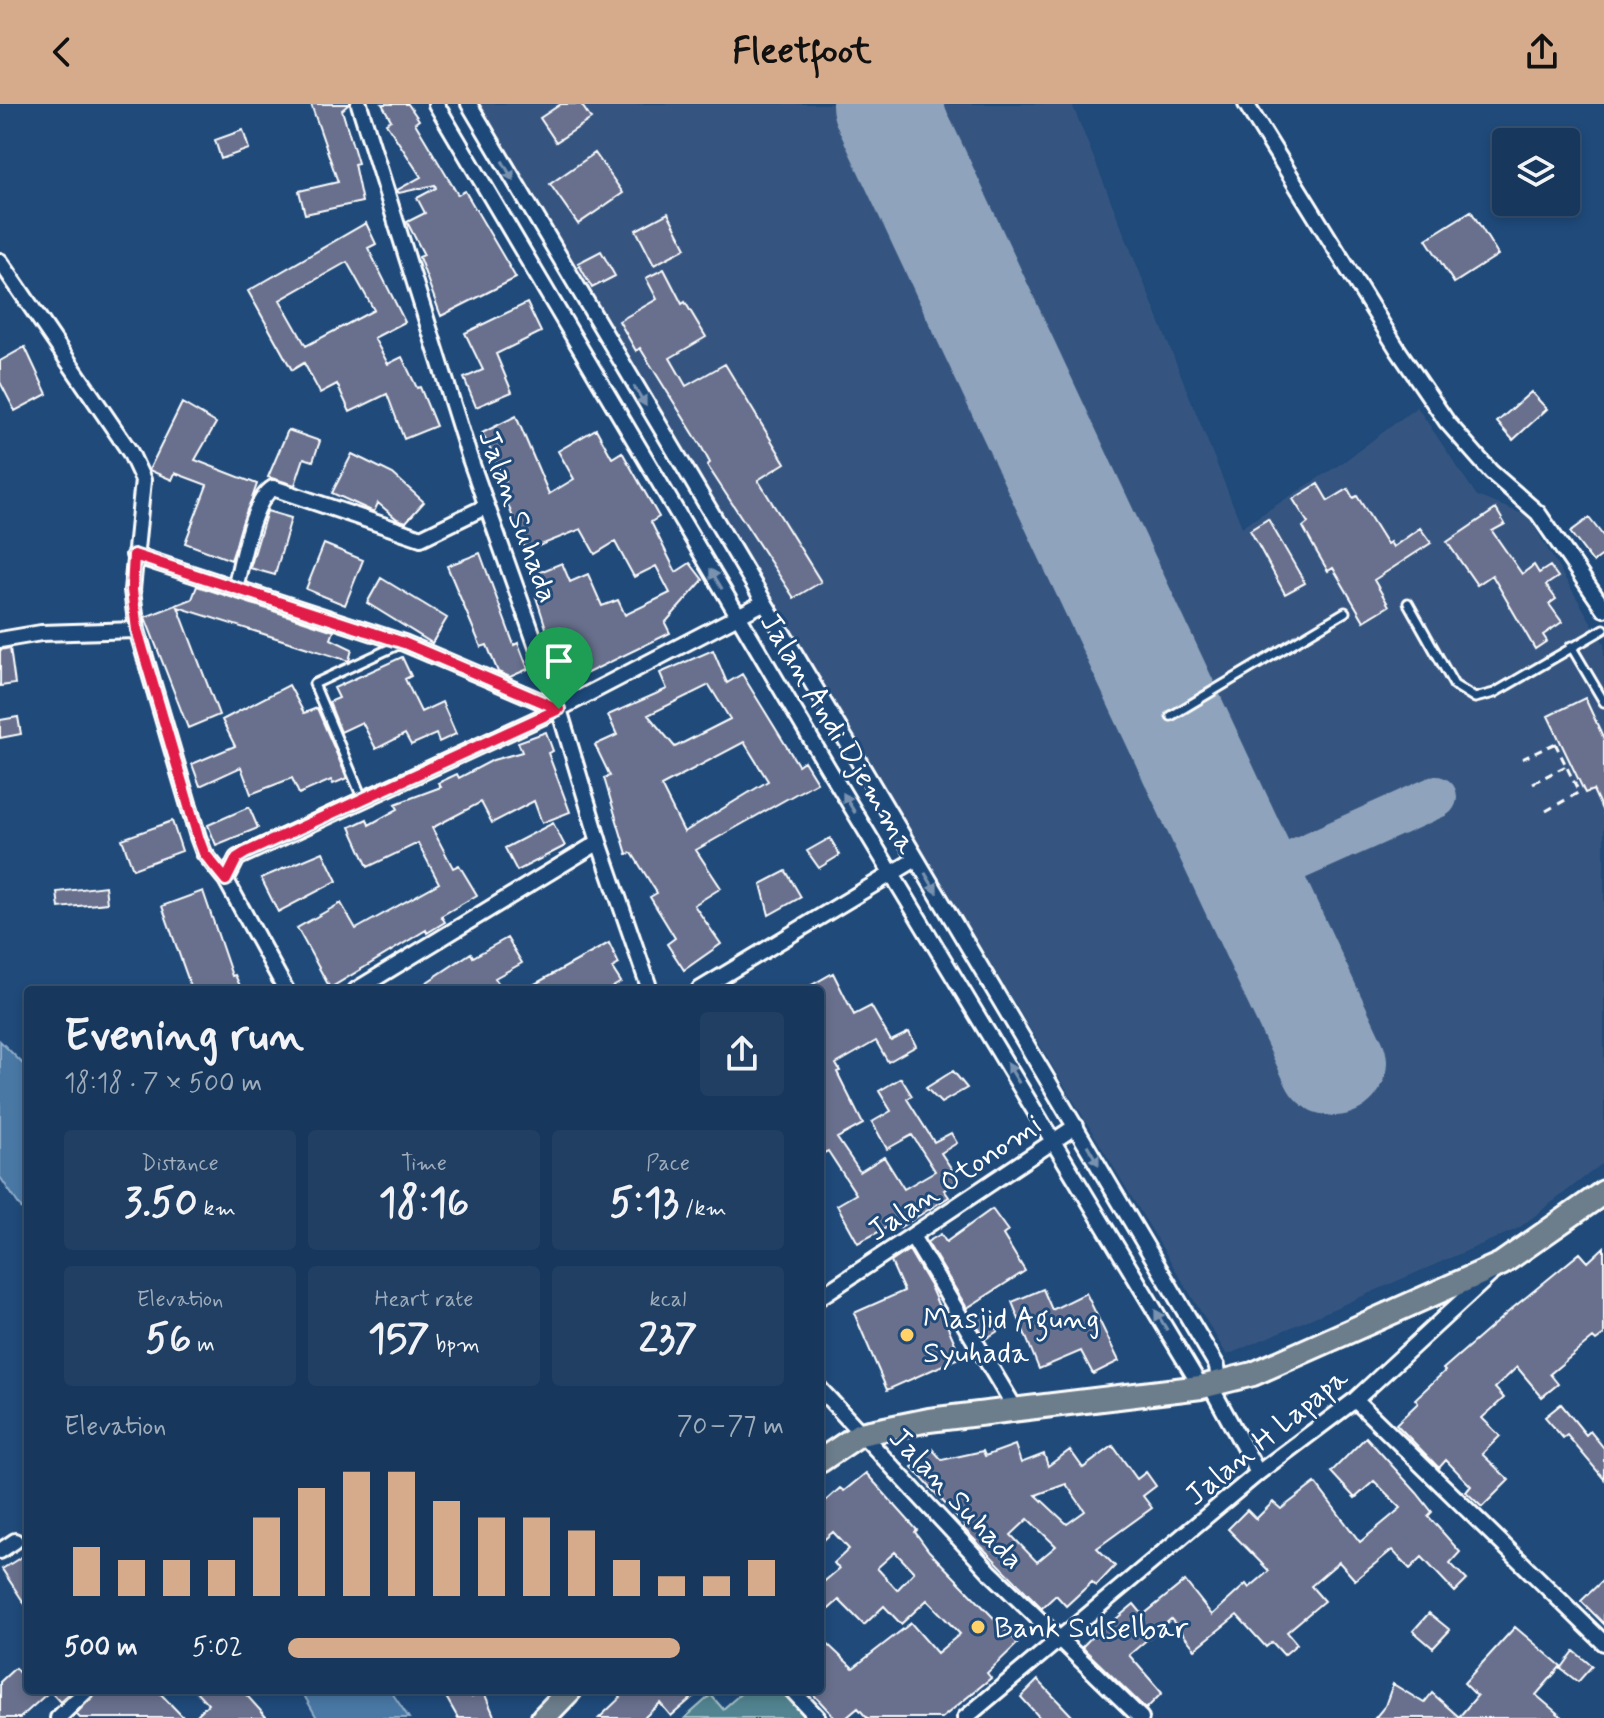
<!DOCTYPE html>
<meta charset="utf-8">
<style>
body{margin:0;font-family:Mynerve,sans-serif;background:#203f62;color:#f1f3f6;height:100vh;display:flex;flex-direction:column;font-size:30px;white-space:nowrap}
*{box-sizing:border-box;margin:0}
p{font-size:26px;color:#9eacbb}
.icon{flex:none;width:44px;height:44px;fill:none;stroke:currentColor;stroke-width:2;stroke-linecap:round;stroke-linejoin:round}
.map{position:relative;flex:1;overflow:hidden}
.details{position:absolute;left:24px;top:882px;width:800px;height:708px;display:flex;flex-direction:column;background:#17385c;border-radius:8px;box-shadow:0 4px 12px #0003,0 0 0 2px #365272}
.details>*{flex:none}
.buttons{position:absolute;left:1492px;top:24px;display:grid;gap:16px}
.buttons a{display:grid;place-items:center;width:88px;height:88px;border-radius:8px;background:#17385c;box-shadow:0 4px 12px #0003,0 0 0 2px #365272;font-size:40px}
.pin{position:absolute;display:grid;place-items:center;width:68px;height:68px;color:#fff;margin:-82px -34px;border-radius:50% 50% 50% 0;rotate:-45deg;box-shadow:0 0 8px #0007}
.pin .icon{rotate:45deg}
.round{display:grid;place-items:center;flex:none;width:84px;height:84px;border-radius:8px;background:#203f62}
.headline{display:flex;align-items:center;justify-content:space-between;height:136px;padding:0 40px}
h1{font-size:44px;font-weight:700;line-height:60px}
.metrics{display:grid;grid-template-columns:repeat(3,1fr);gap:12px;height:136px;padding:8px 40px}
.metrics div{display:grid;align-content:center;border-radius:8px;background:#203f62;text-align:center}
.metrics b{font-size:40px;font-weight:700}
.metrics small{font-size:22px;font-weight:400}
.metrics p{font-size:22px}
.chart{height:224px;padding:16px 40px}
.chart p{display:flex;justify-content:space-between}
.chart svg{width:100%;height:144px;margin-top:8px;stroke:#d6ab8b;stroke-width:6}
ul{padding:0 40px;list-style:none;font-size:26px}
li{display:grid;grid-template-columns:128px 96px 1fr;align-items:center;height:60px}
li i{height:20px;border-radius:10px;background:#d6ab8b}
header{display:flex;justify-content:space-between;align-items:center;height:104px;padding:0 40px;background:#d6ab8b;color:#111;font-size:36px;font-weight:700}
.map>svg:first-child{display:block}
.built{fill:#355580}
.green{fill:#518490;stroke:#a8c2c8;stroke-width:2}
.water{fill:#4978a5;stroke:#92aec9;stroke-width:2}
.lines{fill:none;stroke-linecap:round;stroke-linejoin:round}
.taxiway{stroke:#8fa4bc;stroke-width:42}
.runway{stroke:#8fa4bc;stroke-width:106}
.building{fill:#686f8d;stroke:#fff;stroke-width:2;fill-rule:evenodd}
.service-casing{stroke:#fff;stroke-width:13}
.minor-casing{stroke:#fff;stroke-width:20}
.trunk-casing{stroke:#fff;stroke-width:28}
.path{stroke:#fff;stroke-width:3;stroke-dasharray:8 6;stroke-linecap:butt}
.service{stroke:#1f4a7a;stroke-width:7}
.minor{stroke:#1f4a7a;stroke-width:14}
.trunk{stroke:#6c7d8b;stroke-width:22}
.oneway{fill:#7992af}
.route-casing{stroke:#fff;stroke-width:16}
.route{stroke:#e11d48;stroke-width:10}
.poi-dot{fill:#ffd166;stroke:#1f4a7a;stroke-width:3}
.labels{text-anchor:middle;stroke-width:6;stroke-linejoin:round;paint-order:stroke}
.street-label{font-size:30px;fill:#fff;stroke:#1f4a7a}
.poi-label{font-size:30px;fill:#fff;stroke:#1f4a7a;text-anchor:start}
</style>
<header><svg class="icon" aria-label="back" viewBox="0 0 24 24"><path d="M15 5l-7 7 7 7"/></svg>Fleetfoot<svg class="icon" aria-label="share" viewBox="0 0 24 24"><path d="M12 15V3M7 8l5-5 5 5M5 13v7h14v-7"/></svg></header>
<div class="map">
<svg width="1604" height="1614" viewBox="0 0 1604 1614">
<rect width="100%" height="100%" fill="#1f4a7a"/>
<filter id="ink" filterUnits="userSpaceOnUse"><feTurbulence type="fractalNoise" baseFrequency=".0125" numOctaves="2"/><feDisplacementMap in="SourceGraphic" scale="16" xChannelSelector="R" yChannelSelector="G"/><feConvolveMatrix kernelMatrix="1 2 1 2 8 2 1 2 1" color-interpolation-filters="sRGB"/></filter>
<g filter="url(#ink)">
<path class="built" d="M478,0H1072L1242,423L1342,359L1417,303L1477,392L1528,412L1604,540V1058L1519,1124L1227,1251L649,294Z"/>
<path class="green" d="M745,1586H788L814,1614H685L711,1591L723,1605Z"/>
<path class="water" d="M0,937L28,965V1114L0,1073Z
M301,1586H390L409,1614H317Z"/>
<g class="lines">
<path class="taxiway" d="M1248,777L1436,693"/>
<path class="runway" d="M885,0L1334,959"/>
</g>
<path class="building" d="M311,0H349L342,6L358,59L354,60L362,98L305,110L299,87L338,78Z
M382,0H408L419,16L415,19L458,91L465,87L516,174L441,212L419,153L424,151L407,118L425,109L417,94L436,84L435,81L399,89L397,86L421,73L386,19L391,16Z
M561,0H581L591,15L556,38L540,14Z
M243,26L249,45L221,55L215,36Z
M595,49L623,89L578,120L550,80Z
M1471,107L1498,151L1454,179L1426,135Z
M668,109L686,144L654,161L636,126Z
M366,119L376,140L368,144L405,218L374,234L388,260L402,253L417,284L420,283L436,322L404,335L387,290L350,308L337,280L320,289L304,259L292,266L248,187ZM347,158L374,206L306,242L280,196Z
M601,147L615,172L592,184L578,159Z
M664,165L682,200L685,198L706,233L670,254L686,282L725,260L785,359L758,376L821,478L794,494L707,361L710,359L701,342L640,244L636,247L619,217L657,195L646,174Z
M527,199L541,228L496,250L512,288L476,303L464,274L483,266L465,229Z
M25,243L47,290L15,307L0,278V257Z
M1531,288L1547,305L1513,336L1497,318Z
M182,299L216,319L195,356L257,380L231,456L185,439L207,381L175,369L172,376L149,366Z
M516,312L549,390L574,375L558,347L596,325L612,354L622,348L659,413L651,418L676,468L690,459L703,476L665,519L670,529L571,577L546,524L536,493L543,490L535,470L562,459L570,478L588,470L602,502L618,496L625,511L670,489L656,462L634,473L615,438L595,450L581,425L526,447L500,380L506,377L482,329Z
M288,326L320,337L313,357L304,354L295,381L268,373Z
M352,350L393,370L424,398L406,418L397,415L378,399L374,408L332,389Z
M1318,380L1328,397L1348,385L1353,394L1357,392L1387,440L1390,438L1393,443L1420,424L1431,439L1374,476L1389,502L1364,517L1333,464L1328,467L1315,445L1303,423L1308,419L1293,395Z
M1496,405L1505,420L1492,427L1522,470L1534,461L1539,469L1550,462L1558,473L1546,481L1556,495L1549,500L1562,518L1543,531L1547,537L1535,545L1492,471L1477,481L1447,438Z
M267,407L291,414L275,471L250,464Z
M1589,414L1604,433V450L1593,458L1570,428Z
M1268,415L1305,479L1285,490L1250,426Z
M324,440L363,456L345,501L306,485Z
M480,449L514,541L518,539L528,565L510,573L498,568L487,541L481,543L447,462Z
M381,474L447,514L432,539L367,499Z
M197,482L334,527L331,535L352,545L349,557L178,503L219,611L188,624L145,513L192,495Z
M10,544L15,580L0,582V546Z
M713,546L727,579L742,570L798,661L804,657L817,678L696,746L721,784L694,801L721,840L684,866L667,840L675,834L650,793L657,789L632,749L627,750L604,674L610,672L595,641L617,631L608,611L667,585L660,569ZM709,581L730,615L675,643L648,611ZM744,638L768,677L684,728L661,682Z
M402,553L411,572L405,575L421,608L442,598L456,630L439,638L436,630L411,641L405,630L376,645L362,618L341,628L329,598L339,594L334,584Z
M289,581L304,609L317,604L347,674L333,680L331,676L299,690L292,674L251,690L241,663L200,682L192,660L235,642L222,616Z
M1585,594L1604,635V710L1593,686L1585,689L1548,612Z
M18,613L21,630L0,634V616Z
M546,628L553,647L548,649L570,708L542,719L534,697L492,719L481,698L432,724L453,764L459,761L477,791L441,812L445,818L427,829L426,826L330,884L297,824L341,799L356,825L439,779L418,739L368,763L350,723L367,715L369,721L398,705L395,700L441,683L438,679L457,670L459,674L493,656L522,648L518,638Z
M249,703L258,724L216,741L208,721Z
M172,717L182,747L133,765L122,735Z
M553,719L565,742L517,767L505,744Z
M830,734L840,751L819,764L807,747Z
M323,748L337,777L278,808L261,774Z
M786,767L801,793L769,811L761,780Z
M105,782L107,799L59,804L57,788Z
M203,787L232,872L235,871L242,886H192L162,802Z
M507,834L522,859L495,874L503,886H415L471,849L473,853Z
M609,839L619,860L612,864L621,878L608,886H524Z
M833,869L854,911L871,902L891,937L909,928L916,942L888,958L876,937L836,960L840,967L837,968L863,1020L837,1034L860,1068L884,1053L904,1085L935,1067L912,1031L887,1045L872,1018L891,1007L879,987L901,974L912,992L907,995L934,1038L951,1029L957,1039L941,1049L959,1076L944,1086L949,1093L899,1124L895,1119L858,1139L837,1101L856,1090L828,1047L820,1051V886H803Z
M953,967L967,984L941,999L926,984Z
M992,1105L1008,1127L1003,1131L1025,1167L967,1204L927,1138L941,1130L946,1138Z
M1604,1143V1231L1596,1237L1593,1234L1550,1270L1558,1280L1542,1293L1517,1263L1495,1284L1504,1294L1482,1314L1500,1332L1482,1350L1509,1376L1482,1403L1466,1388L1471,1382L1446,1356L1439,1364L1396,1320L1418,1299L1415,1295L1445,1267L1443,1265L1514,1203L1580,1149L1588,1158Z
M909,1146L930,1182L961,1253L887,1286L854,1209L904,1187L891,1158Z
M1043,1185L1052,1206L1086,1189L1119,1257L1093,1270L1081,1247L1039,1265L1012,1198Z
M987,1208L998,1227L985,1235L973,1214Z
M1561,1300L1586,1331L1590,1327L1604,1344V1375L1567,1331L1563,1334L1545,1313Z
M1366,1333L1417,1389L1432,1408L1428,1412L1460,1448L1450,1459L1467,1476L1455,1488L1422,1453L1410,1465L1392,1446L1355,1476L1339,1458L1311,1482L1324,1497L1287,1528L1297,1540L1284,1551L1272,1538L1266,1543L1237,1511L1195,1545L1171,1515L1129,1551L1162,1589L1146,1605L1082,1543L1107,1517L1110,1520L1134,1500L1143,1511L1185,1477L1212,1511L1246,1480L1249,1484L1269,1467L1228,1425L1247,1406L1256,1415L1273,1398L1281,1405L1315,1379L1360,1438L1401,1404L1374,1377L1355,1394L1331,1368Z
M1015,1341L1021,1359L1044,1350L1048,1362L1070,1346L1083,1364L1113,1342L1137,1375L1146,1368L1156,1382L1143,1392L1152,1404L1097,1444L1115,1462L1096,1482L1092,1478L1066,1502L1056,1491L1042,1504L963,1424L965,1422L912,1363L932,1345L942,1356L983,1347L985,1352ZM1066,1380L1085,1407L1067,1420L1036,1391ZM1028,1415L1056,1442L1037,1458L1011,1431Z
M866,1369L917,1426L915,1428L929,1447L1018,1539L987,1569L991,1574L942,1614H867L858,1604L846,1614H835L814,1591L820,1586V1533L853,1564L911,1519L937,1549L960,1530L927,1496L901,1520L884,1502L864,1521L839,1496L820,1513V1481L839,1465L834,1459L849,1445L833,1428L820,1439V1402L840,1384L844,1387ZM895,1448L914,1468L897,1486L877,1464Z
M28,1449V1505L2,1465Z
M1604,1475V1520L1581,1497Z
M1429,1509L1450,1526L1433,1544L1413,1527Z
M1515,1523L1561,1562L1536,1591L1563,1614H1375L1385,1602L1393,1580L1424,1599L1432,1589L1459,1613L1477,1592L1464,1579Z
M1574,1547L1592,1562L1578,1578L1561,1565Z
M15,1564L28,1579V1586H73L60,1598L50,1587L20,1614H0V1578Z
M1038,1576L1074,1614H1040L1021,1593Z
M97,1586H157L184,1614H80L76,1610Z
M195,1586H242L267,1614H194L208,1600Z
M442,1586H468L472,1593L483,1586L495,1614H458Z
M615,1586H701L671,1612L660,1599L644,1614H599L621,1593Z"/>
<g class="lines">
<defs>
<path id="service" d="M1408,499L1454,581L1475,594L1494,589L1604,525
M1571,542L1604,598
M1171,612L1345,508
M363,696L314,580L402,539"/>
<path id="minor" d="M359,0L470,355L559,605L599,738L650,886
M436,0L828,664L1201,1283
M469,0L1217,1262L1219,1278
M1246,0L1398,246L1447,318L1491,368L1538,409L1604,505
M0,157L130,348L143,376L132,486L137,526L198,733L204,749L226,776
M134,451L404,539L559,605
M235,484C242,459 251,397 273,384L421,434L487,402
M0,536L41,529L137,526
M286,886L226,776L237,754L559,605L763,499
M356,886L599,738
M699,886L916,755
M912,1132L1016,1306
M820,1193L1076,1022
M1210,1281L1258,1369
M820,1285L990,1468L1141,1614
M1355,1296L1604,1539
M0,1447L15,1437
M792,1586L818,1614
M58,1614L87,1586
M965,1614L1258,1369L1355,1296L1490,1171"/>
<path id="trunk" d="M820,1357L860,1330L929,1316L1201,1283L1253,1270L1501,1160L1604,1088
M543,1614L570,1586"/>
</defs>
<use href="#service" class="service-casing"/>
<use href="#minor" class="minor-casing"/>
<use href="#trunk" class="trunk-casing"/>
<path class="path" d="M1555,639L1579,688
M1522,655L1560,637
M1533,679L1566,662
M1546,707L1583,686"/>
<use href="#service" class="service"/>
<use href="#minor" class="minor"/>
<use href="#trunk" class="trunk"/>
</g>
<defs><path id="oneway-solid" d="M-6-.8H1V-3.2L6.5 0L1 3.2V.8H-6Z" transform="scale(2)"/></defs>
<g class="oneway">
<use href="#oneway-solid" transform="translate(508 67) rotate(60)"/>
<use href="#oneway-solid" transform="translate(640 292) rotate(59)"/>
<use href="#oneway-solid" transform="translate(716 475) rotate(-121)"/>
<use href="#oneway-solid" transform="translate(849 699) rotate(-121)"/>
<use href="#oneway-solid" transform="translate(931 779) rotate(59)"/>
<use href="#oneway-solid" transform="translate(1013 969) rotate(-121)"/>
<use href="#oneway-solid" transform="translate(1093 1051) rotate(60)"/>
<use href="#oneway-solid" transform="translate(1161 1216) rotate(-121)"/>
</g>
</g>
<g class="lines" filter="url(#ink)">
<defs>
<path id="route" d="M134,451L404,539L559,605L245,749L237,754L226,776L204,749L198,733L137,526L132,486Z"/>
</defs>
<use href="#route" class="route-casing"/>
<use href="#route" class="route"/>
</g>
<g class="poi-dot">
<circle cx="907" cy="1231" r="8"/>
<circle cx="978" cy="1523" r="8"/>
</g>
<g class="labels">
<g class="street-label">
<text transform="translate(519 412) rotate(70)" y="10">Jalan Suhada</text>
<text transform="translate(839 629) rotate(59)" y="10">Jalan Andi Djemma</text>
<text transform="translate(954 1073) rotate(-34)" y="10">Jalan Otonomi</text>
<text transform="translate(1266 1332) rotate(-39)" y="10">Jalan H Lapapa</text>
<text transform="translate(957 1394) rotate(47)" y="10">Jalan Suhada</text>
</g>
<g class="poi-label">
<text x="923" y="1224">Masjid Agung<tspan x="923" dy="34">Syuhada</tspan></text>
<text x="994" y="1533">Bank Sulselbar</text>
</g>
</g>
</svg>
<div class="buttons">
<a><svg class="icon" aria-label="layers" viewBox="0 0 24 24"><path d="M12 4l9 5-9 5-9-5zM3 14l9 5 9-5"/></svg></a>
</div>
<div class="pin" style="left:559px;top:605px;background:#1e9e55"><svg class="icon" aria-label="arrive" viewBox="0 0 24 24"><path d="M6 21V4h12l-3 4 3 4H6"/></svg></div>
<section class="details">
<div class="headline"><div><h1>Evening run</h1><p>18:18 · 7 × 500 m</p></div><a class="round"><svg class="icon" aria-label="share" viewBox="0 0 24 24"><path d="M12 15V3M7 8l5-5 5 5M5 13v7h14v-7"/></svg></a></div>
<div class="metrics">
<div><p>Distance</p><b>3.50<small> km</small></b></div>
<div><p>Time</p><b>18:16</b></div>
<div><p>Pace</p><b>5:13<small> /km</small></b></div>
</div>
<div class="metrics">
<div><p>Elevation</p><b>56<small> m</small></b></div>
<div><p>Heart rate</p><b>157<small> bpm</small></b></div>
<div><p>kcal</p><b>237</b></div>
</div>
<div class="chart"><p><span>Elevation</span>70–77 m</p>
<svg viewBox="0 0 160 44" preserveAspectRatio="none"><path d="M5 44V29M15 44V33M25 44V33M35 44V33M45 44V20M55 44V11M65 44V6M75 44V6M85 44V15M95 44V20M105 44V20M115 44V24M125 44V33M135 44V38M145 44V38M155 44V33"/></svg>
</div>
<ul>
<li><b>500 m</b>5:02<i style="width:79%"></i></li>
</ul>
</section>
</div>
